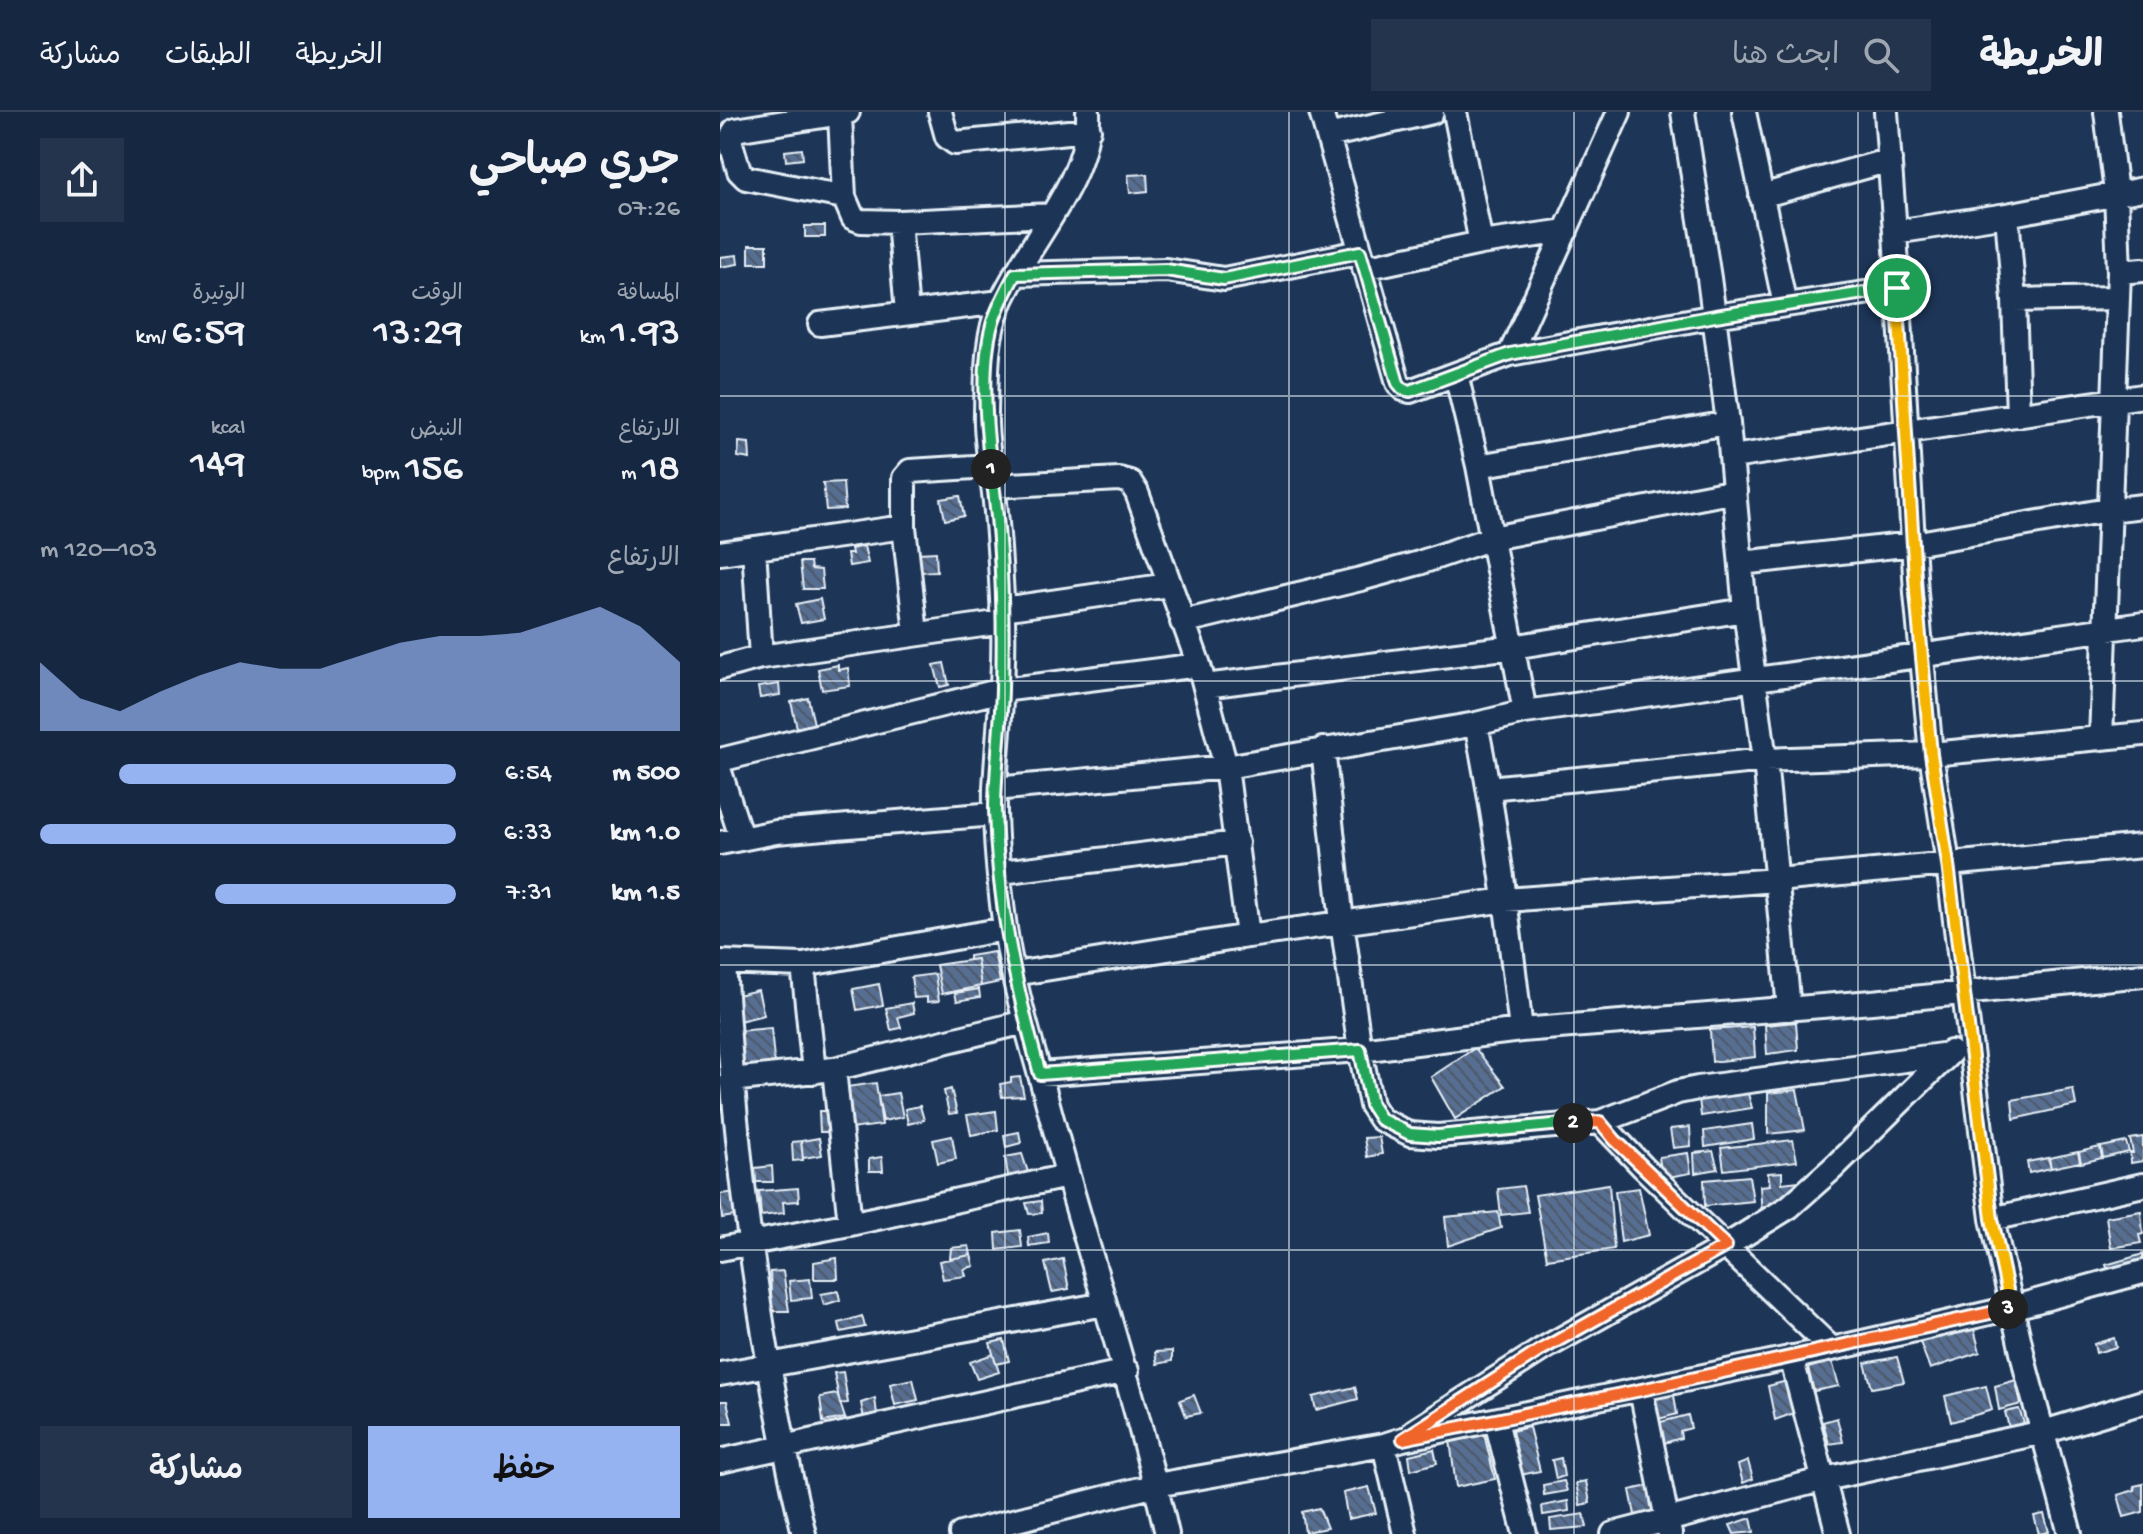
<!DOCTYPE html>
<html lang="ar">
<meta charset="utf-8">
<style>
body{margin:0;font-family:"Gochi Hand","Playpen Sans Arabic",sans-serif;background:#23344c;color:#f1f3f6;direction:rtl;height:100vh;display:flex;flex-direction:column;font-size:30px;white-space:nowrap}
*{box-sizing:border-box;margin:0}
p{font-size:26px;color:#9ea6b1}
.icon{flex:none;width:44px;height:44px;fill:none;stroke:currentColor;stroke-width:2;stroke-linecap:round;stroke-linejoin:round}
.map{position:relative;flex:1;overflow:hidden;direction:ltr}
.sheet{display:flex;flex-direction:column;background:#162841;width:720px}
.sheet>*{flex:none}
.pin{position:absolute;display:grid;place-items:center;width:68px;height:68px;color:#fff;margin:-34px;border:4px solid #fff;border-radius:50%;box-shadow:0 2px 8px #0007}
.km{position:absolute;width:40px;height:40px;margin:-20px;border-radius:50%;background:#222;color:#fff;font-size:22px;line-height:40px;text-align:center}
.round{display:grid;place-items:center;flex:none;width:84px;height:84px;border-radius:0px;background:#23344c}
.headline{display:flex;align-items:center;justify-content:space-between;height:136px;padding:0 40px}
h1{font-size:44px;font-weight:600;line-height:60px}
.metrics{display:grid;grid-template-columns:repeat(3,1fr);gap:12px;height:136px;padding:8px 40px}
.metrics div{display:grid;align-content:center}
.metrics b{font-size:40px;font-weight:600}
.metrics small{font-size:22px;font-weight:400}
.metrics p{font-size:22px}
.chart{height:224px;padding:16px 40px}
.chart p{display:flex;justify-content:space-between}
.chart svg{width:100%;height:144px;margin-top:8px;fill:#95b2f1;opacity:.7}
.button{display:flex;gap:16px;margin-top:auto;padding:16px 40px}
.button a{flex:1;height:92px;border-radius:0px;background:#95b2f1;color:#111;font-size:32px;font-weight:600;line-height:92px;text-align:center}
.button a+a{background:#23344c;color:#f1f3f6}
ul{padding:0 40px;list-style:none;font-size:26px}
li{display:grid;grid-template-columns:128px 96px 1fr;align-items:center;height:60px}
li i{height:20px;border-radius:10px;background:#95b2f1}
header{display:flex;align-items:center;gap:48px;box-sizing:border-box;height:112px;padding:0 40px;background:#162841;border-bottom:2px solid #35445a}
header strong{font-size:38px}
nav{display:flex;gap:44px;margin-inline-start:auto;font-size:28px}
.search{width:560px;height:72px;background:#23344c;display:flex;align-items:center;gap:20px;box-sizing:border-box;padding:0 28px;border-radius:0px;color:#9ea6b1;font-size:30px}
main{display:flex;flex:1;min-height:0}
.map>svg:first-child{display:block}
.building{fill:url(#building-back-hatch);stroke:#e8f1f8;stroke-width:2}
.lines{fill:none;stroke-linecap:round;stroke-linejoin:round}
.minor-casing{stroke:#e8f1f8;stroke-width:28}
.minor{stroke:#1d3557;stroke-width:22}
.split-1-casing{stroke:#fff;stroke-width:16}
.split-2-casing{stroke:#fff;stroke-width:16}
.split-3-casing{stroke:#fff;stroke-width:16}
.split-4-casing{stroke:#fff;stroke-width:16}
.split-1{stroke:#22a559;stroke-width:10}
.split-2{stroke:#22a559;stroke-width:10}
.split-3{stroke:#f0652b;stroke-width:10}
.split-4{stroke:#f5b400;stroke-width:10}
.grid{fill:none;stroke:#e8f1f8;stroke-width:2;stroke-opacity:0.55}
</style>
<header>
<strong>الخريطة</strong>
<div class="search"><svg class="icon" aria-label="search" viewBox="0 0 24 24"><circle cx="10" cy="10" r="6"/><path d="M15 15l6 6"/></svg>ابحث هنا</div>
<nav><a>الخريطة</a><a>الطبقات</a><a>مشاركة</a></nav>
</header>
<main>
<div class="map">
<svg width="1423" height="1422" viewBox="0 0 1423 1422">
<defs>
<pattern id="building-back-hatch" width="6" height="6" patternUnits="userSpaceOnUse" patternTransform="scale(2)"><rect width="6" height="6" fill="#576e91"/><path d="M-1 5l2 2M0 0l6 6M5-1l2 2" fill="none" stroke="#4e596a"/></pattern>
</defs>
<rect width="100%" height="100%" fill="#1d3557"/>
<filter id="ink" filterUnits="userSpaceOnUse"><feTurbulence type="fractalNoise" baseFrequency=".0125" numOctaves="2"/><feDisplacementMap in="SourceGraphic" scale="16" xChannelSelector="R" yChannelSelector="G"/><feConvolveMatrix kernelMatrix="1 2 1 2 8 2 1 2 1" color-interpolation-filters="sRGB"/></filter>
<g filter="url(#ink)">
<path class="building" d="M82,37L83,47L66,49L65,39Z
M427,62L428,79L410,81L408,63Z
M85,114H105V125H85Z
M29,133H47V151H29Z
M17,143L18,152L0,155V145Z
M19,330L29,331L30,347L18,345Z
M123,370L125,397L106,398L103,371Z
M240,384L244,404L225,408L221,387Z
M144,434L148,451L129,454L127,442H132L131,437Z
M216,440L217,459L199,460L198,441Z
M80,450H90L91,457L101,458L103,477H83Z
M100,487L104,507L81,511L76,492Z
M224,551L229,573L220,575L214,553Z
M118,553V558L128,556L130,574L102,578L98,557Z
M59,572L60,583L40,586L38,575Z
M88,586L94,612L77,616L71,590Z
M274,840L280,870L261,874L257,847L249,848V844Z
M257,847L261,874L222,882L216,853Z
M215,862L219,889L207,890V885L194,886L191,865Z
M159,872L163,893L137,898L133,877Z
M259,877L260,885L237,889L235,881Z
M38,878L44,903L19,909L13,884Z
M192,891L194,901L178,905L181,916L171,918L166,896Z
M1076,910L1078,938L1047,942L1045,913Z
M1033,915L1035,945L992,950L990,918Z
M51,916L55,959L21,962L17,919Z
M755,936L785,974L735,1007L711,965Z
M300,965L304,984L282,985L280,972L291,970V966Z
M156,971L162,1013L131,1017L126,975Z
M231,977L237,1001L229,1002L224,979Z
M1353,977L1356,993L1294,1007L1292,988Z
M1027,978L1032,996L981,1004L979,986Z
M1077,978L1085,1018L1048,1022V981Z
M178,981L183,1005L163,1009L158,984Z
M200,994L204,1008L188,1012L185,997Z
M99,999H109L110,1020H100Z
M276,999L278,1018L251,1023L247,1003Z
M1032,1012L1034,1027L985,1035L984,1019Z
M970,1015L971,1034L953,1036L950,1017Z
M299,1020L301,1031L286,1035L284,1023Z
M232,1024L236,1047L218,1051L213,1028Z
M659,1025L662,1042L647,1045L644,1026Z
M1423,1025V1049L1411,1051L1410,1041H1413L1410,1027Z
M99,1026L102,1043L83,1046L81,1029Z
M1073,1028L1077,1049L1004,1058L1001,1036Z
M81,1029L83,1048L73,1049L72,1030Z
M1406,1030L1409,1040L1383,1046L1381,1035Z
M1380,1035L1382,1046L1361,1051L1359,1040Z
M993,1039L998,1057L975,1061L974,1041Z
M1358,1040L1360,1050L1331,1056L1329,1046Z
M968,1041L971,1061L942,1066L939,1045Z
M302,1042L310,1066L289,1070L285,1045Z
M162,1045L163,1059H149V1047Z
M1328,1046L1331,1056L1309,1061L1307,1050Z
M52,1054L53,1070H36L35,1056Z
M1062,1060V1071L1080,1069L1078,1084L1042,1104L1040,1074L1050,1073L1048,1061Z
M1029,1064L1033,1089L985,1094L984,1068Z
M889,1072L894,1137L827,1147L815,1083Z
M803,1074L808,1100L781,1103L778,1077Z
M78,1076L79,1089L63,1090L64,1101L41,1104L39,1079Z
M919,1076L929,1123L901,1130L895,1079Z
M16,1080L20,1103L2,1106L0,1082Z
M321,1089L322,1101L309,1102L306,1091Z
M1421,1099L1423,1122L1419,1123L1421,1131L1391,1136L1386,1105Z
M778,1100L781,1116L728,1134L725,1105Z
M300,1118L302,1135L277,1138L276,1121Z
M328,1121L329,1131L309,1134L308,1125Z
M249,1134L251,1143L230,1147L231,1136Z
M1423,1142V1147L1388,1158L1386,1153Z
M251,1143L254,1154L244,1157L246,1164L223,1167L219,1149Z
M117,1146L118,1167H94V1150Z
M343,1147L349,1177L332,1180L325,1151Z
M63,1159L69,1199H52L50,1160Z
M90,1167L92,1186L71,1188L69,1169Z
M118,1179L120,1188L104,1193L101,1182Z
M142,1204L145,1215L121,1220L119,1211Z
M1254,1217L1260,1240L1210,1257L1200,1230Z
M1394,1226L1396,1235L1376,1241L1374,1232Z
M284,1228L289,1249L276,1252L270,1231Z
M452,1239V1249L437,1252L435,1240Z
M273,1242L279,1260L257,1267L250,1250Z
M1177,1245L1184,1270L1152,1276L1145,1251Z
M1112,1249L1119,1274L1094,1279L1088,1256Z
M123,1260L128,1291L120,1292L114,1261Z
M193,1267L198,1288L175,1293L170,1272Z
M1296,1268L1301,1292L1279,1298L1275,1274Z
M1067,1269L1074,1301L1055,1308L1048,1274Z
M1266,1274L1272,1298L1231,1310L1225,1284Z
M635,1275L638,1287L596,1298L593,1285Z
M953,1277L957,1302L935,1308L929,1282Z
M117,1282L125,1306L103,1310L100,1285Z
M474,1283L481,1301L466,1304L460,1288Z
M155,1286L157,1303L144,1307L141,1291Z
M0,1289H7L12,1311H1Z
M1299,1297L1307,1319L1291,1323L1285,1300Z
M968,1303L971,1316L960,1319L961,1326L941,1332L937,1311Z
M1117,1306L1123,1330L1109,1332L1103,1310Z
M809,1315L820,1359L795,1364L787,1320Z
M764,1322L775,1367L736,1375L730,1328Z
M714,1337L717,1351L691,1358L689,1343Z
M841,1346L844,1364L836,1367L832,1348Z
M1028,1349L1033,1367L1023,1371L1018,1353Z
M844,1369L847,1379L824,1383L823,1373Z
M866,1369L870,1391L860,1393L856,1371Z
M1423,1372V1400L1404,1405L1398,1383L1415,1378L1414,1374Z
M933,1373L940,1408L917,1413L910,1378Z
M649,1375L656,1401L628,1407L623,1381Z
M848,1389L849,1399L823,1403L822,1394Z
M599,1396L607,1416L585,1420L582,1400Z
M864,1402L867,1415L831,1418L830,1407Z
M1324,1402L1329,1420L1319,1422L1314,1404Z
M1031,1406L1034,1420L1014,1422L1010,1413Z"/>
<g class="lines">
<defs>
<path id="minor" d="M220,0L227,25L235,31L369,18
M368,0C371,68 306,132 280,192C265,227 267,264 266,301C265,325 270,350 273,374C279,418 281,463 283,507C285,564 278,620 275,676C274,722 279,771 285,816C293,872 310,927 325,981C364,1129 413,1273 447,1422
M601,0L678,271L683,277L690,279L790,242L995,204L1177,176
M963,0L989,166L1008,311L1025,498L1045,648L1069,897
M1024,0L1065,193
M1166,0L1175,120L1196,481L1211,642L1228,752L1272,1107L1306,1258L1350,1422
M120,3L124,85L133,106L141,109L179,110L332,103
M608,24L712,0
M1041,84L1170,48
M124,85L26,66L19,59L10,28L15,18L128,0
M1287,103L1294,188L1298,303
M179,110L187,200
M1175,120L1287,103L1423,77
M761,131L846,119
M644,156L761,131L735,0
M1399,160L1423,158
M295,162L446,158L504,167L640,140
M1294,188L1398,186
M100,212L281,190
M790,242L899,0
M736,262L758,354L805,600
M1012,345L1423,284
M758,354L1008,311
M273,374L399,367L410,370L417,381L479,553L506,655L528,824
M34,436L41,545
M0,441L184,415
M1021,451L1193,432L1388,398L1423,394
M282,497L449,473
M462,510L641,467L699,451L772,426L1015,379
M196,521L184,415V366L190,359L270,354
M0,556L41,545L283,510
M485,574L792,535L1025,498
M756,612C777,713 789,815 801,918
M1381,626L1399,160L1396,81L1386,0
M603,637L622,810L640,938L651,993L660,1007L690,1022L718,1024L880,1010L958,980L978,976L1229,942
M0,648L282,578L479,553
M0,660L21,725
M769,676L1045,648L1211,642L1423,622
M275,677L506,655L756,612L805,600L1423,512
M0,731L56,720L275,702
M281,760L517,731
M0,850L83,853L285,817
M4,851C15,1043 39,1235 84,1422
M83,853L94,960
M294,862L528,824L786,788L1057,768L1423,734
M114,957L130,1112
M320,962L640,938L801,918L1152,890L1423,863
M11,968L114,957L305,910
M880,1010L923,1055L1112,1237
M1272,1107L1423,1073
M0,1137L130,1112L347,1064
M1071,1245L1118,1422
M0,1262L385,1192
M921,1278L950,1422
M776,1309L805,1422
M694,1319L821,1238L1006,1134L1069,1095L1113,1056L1231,940
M664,1333L685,1422
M0,1349L407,1259
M241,1422L436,1373L664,1333L683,1327L1112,1237L1291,1196L1423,1160
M893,1422L1105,1367L1324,1320L1423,1290"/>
</defs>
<use href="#minor" class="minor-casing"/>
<use href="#minor" class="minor"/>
</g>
</g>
<g class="lines" filter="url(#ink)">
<defs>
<path id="split-1" d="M271,357C266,316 261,253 272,213C277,195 287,178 295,162L446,158L504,167L640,140L678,271L683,277L690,279L790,242L995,204L1177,176"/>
<path id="split-2" d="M271,357C282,429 284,504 282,577C281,617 275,658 275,698C277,788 296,876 320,962L640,938L651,993L660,1007L690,1022L718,1024L853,1011"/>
<path id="split-3" d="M853,1011L880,1010L895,1028L1006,1134L821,1238L683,1327L921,1278L1288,1197"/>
<path id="split-4" d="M1177,176L1196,481L1211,642L1228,752L1272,1107L1291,1196L1288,1197"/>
</defs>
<use href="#split-1" class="split-1-casing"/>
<use href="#split-2" class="split-2-casing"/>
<use href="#split-3" class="split-3-casing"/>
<use href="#split-4" class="split-4-casing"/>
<use href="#split-1" class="split-1"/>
<use href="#split-2" class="split-2"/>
<use href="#split-3" class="split-3"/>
<use href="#split-4" class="split-4"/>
</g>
<path class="grid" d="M285,0V1422M569,0V1422M854,0V1422M1138,0V1422M0,284H1423M0,569H1423M0,853H1423M0,1138H1423"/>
</svg>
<div class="pin" style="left:1177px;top:176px;background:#1e9e55"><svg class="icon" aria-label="arrive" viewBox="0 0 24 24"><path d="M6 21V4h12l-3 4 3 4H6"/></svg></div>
<b class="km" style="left:271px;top:357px">1</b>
<b class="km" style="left:853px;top:1011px">2</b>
<b class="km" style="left:1288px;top:1197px">3</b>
</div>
<section class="sheet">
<div class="headline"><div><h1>جري صباحي</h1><p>07:26</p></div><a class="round"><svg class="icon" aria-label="share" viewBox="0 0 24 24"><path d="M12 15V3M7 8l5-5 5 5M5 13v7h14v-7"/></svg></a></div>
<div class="metrics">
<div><p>المسافة</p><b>1.93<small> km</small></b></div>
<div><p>الوقت</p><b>13:29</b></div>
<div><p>الوتيرة</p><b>6:59<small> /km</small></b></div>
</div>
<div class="metrics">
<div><p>الارتفاع</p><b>18<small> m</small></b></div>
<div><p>النبض</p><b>156<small> bpm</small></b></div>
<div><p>kcal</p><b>149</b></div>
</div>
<div class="chart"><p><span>الارتفاع</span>103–120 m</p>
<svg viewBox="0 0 160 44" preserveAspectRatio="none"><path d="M0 44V23L10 34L20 38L30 32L40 27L50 23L60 25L70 25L80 21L90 17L100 15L110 15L120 14L130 10L140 6L150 12L160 23V44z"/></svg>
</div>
<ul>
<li><b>500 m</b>6:54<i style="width:81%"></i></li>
<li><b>1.0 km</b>6:33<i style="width:100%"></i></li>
<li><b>1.5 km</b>7:31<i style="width:58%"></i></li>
</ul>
<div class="button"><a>حفظ</a><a>مشاركة</a></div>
</section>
</main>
